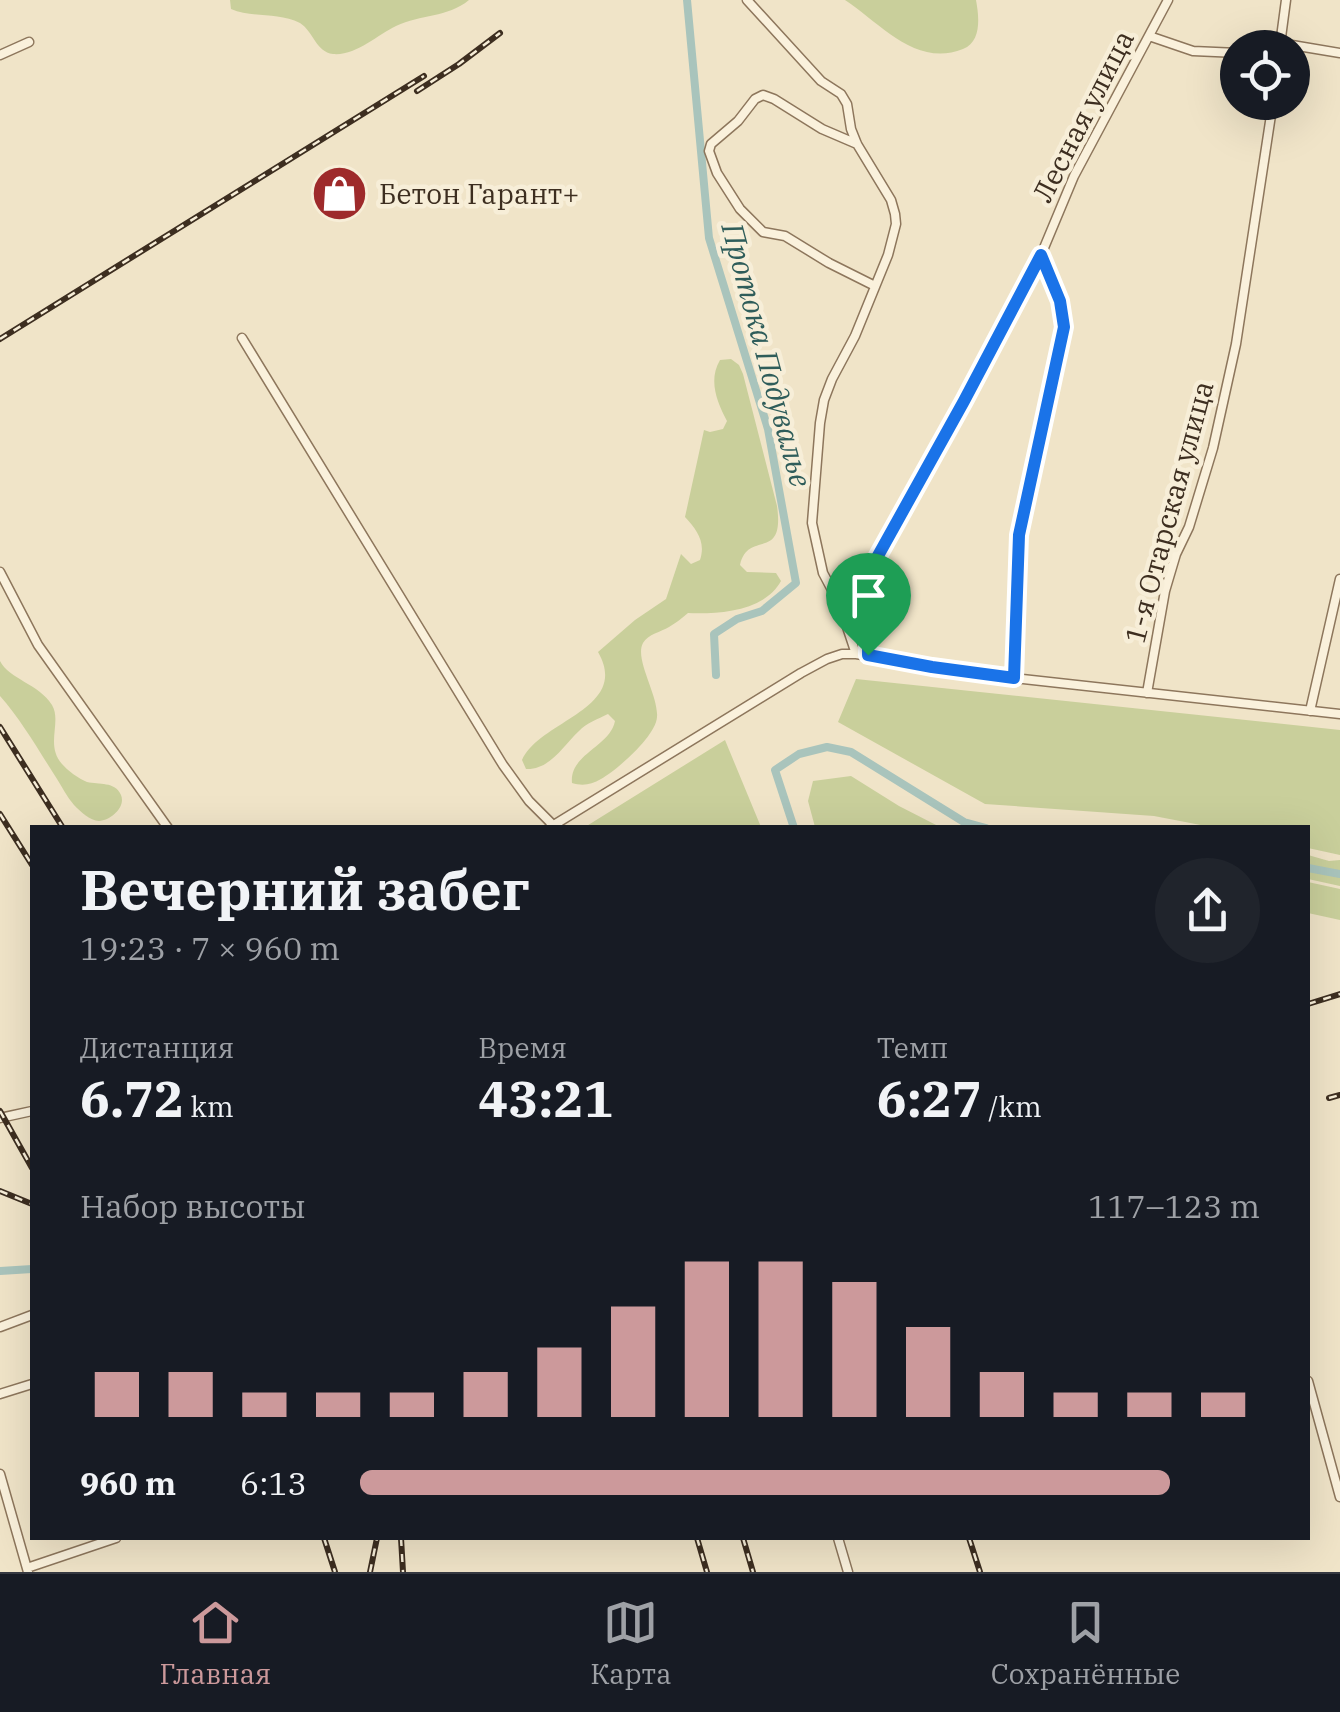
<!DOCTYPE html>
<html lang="ru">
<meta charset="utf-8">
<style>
body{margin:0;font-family:"IBM Plex Serif",serif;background:#20242c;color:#f1f3f6;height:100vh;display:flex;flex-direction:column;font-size:38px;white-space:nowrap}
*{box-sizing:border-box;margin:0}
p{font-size:32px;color:#9ea1a6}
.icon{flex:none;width:55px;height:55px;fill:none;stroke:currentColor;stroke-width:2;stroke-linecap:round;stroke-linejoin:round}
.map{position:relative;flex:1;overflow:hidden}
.drawer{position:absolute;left:30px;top:825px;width:1280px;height:715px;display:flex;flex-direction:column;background:#171b24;border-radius:0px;box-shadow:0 10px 40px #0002}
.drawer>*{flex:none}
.fabs{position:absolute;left:1220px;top:30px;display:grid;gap:20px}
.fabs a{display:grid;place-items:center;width:90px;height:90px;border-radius:50%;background:#171b24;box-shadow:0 10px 40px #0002;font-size:50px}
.pin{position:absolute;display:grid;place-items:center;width:85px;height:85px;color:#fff;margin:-102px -42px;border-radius:50% 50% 50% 0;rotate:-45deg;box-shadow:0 0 10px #0007}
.pin .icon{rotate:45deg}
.round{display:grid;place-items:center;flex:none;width:105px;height:105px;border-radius:52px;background:#20242c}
.summary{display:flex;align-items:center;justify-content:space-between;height:170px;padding:0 50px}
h1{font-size:55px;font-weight:700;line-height:75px}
.metrics{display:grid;grid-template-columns:repeat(3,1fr);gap:15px;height:170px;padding:10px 50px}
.metrics div{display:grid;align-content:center}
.metrics b{font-size:50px;font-weight:700}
.metrics small{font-size:28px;font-weight:400}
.metrics p{font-size:28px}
.chart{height:280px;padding:20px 50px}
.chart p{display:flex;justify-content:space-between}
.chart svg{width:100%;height:180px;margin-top:10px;stroke:#cc999b;stroke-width:6}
ul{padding:0 50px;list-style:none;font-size:32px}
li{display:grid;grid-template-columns:160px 120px 1fr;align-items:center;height:75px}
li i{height:25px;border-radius:12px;background:#cc999b}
.dock{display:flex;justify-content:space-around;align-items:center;height:140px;border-top:2px solid #363941;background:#171b24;font-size:28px;color:#9ea1a6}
.dock a{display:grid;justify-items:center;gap:5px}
.dock .on{color:#cc999b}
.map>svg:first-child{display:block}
.green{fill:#c9cf9b}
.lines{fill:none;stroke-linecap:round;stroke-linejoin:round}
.canal{stroke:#a9c4bc;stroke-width:8}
.street-casing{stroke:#8d765c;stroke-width:11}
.street{stroke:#faf1dc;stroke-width:8}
.rail-casing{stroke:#3d2e20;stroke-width:6}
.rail{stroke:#f7eed8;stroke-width:2.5;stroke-dasharray:8;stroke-linecap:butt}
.route-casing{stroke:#fff;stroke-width:20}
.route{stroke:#1a73e8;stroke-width:12}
.labels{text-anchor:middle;stroke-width:9;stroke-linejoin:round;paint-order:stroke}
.street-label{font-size:28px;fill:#3d2e20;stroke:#f7eed8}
.poi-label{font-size:28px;fill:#3d2e20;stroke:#f7eed8;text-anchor:start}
.water-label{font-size:30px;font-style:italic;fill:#2f5d5a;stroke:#f7eed8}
</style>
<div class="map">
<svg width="1340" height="1572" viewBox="0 0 1340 1572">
<rect width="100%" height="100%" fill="#f0e4c8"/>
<path class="green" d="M230,0H469C447,18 421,14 396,26C377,35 356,56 333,54C316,52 313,31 300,23C278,12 252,18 231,9Z
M845,0H976C979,16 982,42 963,49C916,68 880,23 845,0Z
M731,359L739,365L743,374L777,506C785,563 748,529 740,565L747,572L776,573L781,581C764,612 718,614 688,613C682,618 676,623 669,627C661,632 648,634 643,643C634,659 659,696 657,717C656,736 617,770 601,779C591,785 582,786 572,783C569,754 610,747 615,721L608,714C598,719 586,723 579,731C563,746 550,770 526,769L522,760C540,720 631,709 598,652L635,620L666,599L681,554L691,564L700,560C706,542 697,530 685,517L704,430L710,432L723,429L727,421C717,402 708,380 720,360Z
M0,661C9,679 39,684 52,705C62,722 45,745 62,764C67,770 79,779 87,782C99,785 115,781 121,795C126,807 111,820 99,821C90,821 80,811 74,805C67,797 62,787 57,779C39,751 22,721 0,696Z
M856,679L1340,730V855L1308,848V828L1211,827L1154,816L985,804L838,722Z
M725,740L761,827H585Z
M851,776L899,806L940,827H815L808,801L813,781Z
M1308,855L1329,861L1340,860V886L1308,879Z
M1308,882L1340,889V920L1308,913Z"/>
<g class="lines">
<path class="canal" d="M687,0L709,238L768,429L796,583L762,611L737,619L714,634L716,675
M794,828L775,770L799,754L827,747L851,752L964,822L986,828
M1308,868L1340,874
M0,1271L32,1269"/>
<defs>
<path id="street" d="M747,0L821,81L841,94L847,104L851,129L857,144L891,200L895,214L896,224L888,255L855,336L832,379L824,400L820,423L812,523L823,573L839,603L856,654
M1149,36L1193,51L1238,53
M1280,43L1340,53
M1280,45L1286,0
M0,55L29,42
M857,144L822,129L774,99L763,95L755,99L738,121L711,144L709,151L717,173L740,209L763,232L785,236L829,263L875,286
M242,338L503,765L529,801L553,825
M0,572L38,645L168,828
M868,655L869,572L964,401L1041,255L1074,176L1168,0
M1013,678L1019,535L1064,327L1060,301L1041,255
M1147,693L1165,591L1176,554L1189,527L1213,448L1236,344L1273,102
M1310,711L1340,579
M549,828L801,673L827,659L842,654H856L1013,678L1340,714
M0,1118L32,1111
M0,1327L32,1315
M1308,1381L1340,1497
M0,1394L32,1384
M0,1474L28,1572
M838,1538L848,1572
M27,1568L116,1538"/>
</defs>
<use href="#street" class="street-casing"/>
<use href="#street" class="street"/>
<defs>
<path id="rail" d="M417,91L459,64L500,33
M0,339L424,76
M0,727L63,828
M0,814L32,865
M1308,1004L1340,994
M1329,1098L1340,1095
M0,1111L32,1168
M0,1191L32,1204
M324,1538L335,1572
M401,1538L403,1572
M697,1538L707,1572
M743,1538L753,1572
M969,1538L980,1572
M370,1572L377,1538"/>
</defs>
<use href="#rail" class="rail-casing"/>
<use href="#rail" class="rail"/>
</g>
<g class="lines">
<defs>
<path id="route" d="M1041,255L1060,301L1064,327L1019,535L1014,678L932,667L868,655L869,572L964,401Z"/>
</defs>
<use href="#route" class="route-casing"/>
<use href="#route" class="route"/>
</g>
<defs>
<symbol id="shop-disc" viewBox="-11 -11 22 22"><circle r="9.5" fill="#9e2a2b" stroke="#f7eed8"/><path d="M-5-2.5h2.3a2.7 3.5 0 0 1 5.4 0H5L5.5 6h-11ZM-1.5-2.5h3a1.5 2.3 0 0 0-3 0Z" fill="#fff"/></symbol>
</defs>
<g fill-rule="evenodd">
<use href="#shop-disc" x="308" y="162" width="63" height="63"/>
</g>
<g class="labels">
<g class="street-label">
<text transform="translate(1083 116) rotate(-63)" y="10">Лесная улица</text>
<text transform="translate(1169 512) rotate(-75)" y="10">1-я Отарская улица</text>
</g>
<g class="poi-label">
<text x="379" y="204">Бетон Гарант+</text>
</g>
<g class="water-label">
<text transform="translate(766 355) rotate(75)" y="10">Протока Подувалье</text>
</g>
</g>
</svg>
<div class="fabs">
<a><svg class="icon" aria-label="locate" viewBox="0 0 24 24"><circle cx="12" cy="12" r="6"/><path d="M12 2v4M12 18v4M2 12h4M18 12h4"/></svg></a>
</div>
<div class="pin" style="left:868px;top:655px;background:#1e9e55"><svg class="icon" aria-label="arrive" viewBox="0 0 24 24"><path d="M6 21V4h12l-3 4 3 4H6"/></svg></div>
<section class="drawer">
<div class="summary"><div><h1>Вечерний забег</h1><p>19:23 · 7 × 960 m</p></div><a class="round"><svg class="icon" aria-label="share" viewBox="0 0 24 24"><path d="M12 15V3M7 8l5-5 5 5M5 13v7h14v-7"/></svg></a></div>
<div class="metrics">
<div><p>Дистанция</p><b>6.72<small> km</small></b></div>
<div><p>Время</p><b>43:21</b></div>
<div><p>Темп</p><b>6:27<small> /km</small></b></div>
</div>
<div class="chart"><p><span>Набор высоты</span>117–123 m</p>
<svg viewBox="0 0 160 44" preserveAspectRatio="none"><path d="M5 44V33M15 44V33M25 44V38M35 44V38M45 44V38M55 44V33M65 44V27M75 44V17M85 44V6M95 44V6M105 44V11M115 44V22M125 44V33M135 44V38M145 44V38M155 44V38"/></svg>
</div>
<ul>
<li><b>960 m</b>6:13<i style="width:90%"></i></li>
</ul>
</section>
</div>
<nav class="dock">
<a class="on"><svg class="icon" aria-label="home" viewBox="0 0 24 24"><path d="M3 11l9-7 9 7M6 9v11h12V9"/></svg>Главная</a>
<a><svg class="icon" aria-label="map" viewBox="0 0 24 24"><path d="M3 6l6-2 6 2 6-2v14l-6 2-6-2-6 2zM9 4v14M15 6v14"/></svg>Карта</a>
<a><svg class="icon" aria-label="saved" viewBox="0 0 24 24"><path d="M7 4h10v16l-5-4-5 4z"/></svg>Сохранённые</a>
</nav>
